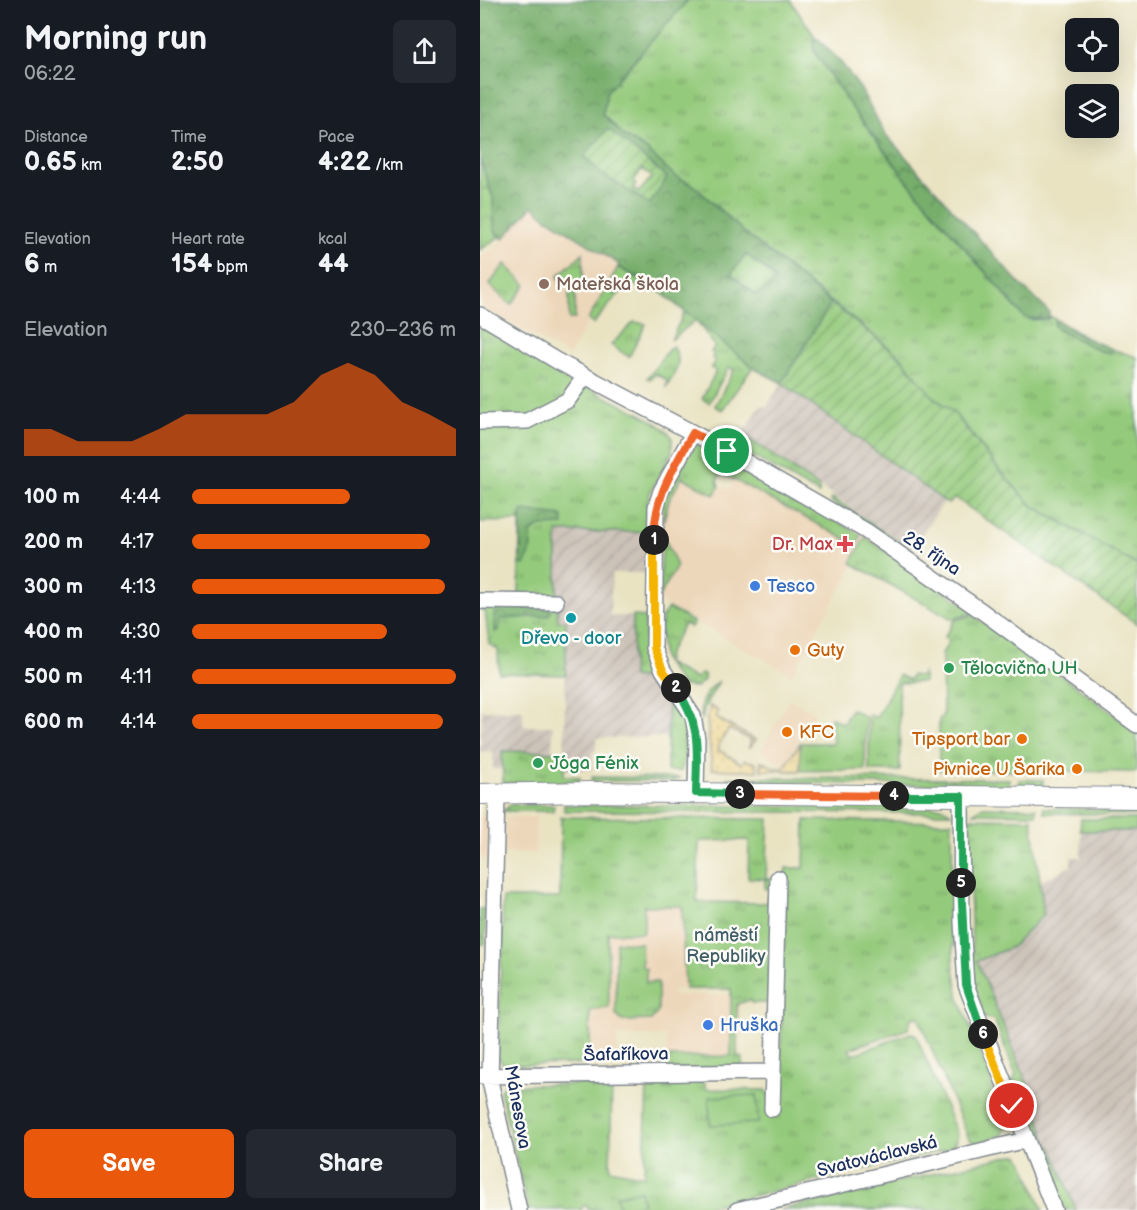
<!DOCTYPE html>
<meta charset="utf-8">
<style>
body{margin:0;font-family:"Balsamiq Sans",sans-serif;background:#242831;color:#f1f3f6;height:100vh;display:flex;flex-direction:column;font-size:22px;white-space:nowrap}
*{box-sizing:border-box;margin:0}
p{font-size:20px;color:#9ea1a6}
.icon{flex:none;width:33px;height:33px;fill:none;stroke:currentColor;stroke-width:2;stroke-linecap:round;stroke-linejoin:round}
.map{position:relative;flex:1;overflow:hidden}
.drawer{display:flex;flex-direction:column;background:#171b24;width:480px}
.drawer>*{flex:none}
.buttons{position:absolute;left:585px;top:18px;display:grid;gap:12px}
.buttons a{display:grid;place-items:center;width:54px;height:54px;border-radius:9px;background:#171b24;box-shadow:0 6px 24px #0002;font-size:30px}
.pin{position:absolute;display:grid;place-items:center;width:51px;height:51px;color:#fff;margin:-26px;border:3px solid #fff;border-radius:50%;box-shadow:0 2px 6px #0007}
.km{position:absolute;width:30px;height:30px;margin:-15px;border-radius:50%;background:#222;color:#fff;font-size:16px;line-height:30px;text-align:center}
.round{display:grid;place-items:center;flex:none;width:63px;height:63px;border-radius:9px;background:#242831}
.overview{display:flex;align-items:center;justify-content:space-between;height:102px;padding:0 24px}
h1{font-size:33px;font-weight:700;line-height:45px}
.metrics{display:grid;grid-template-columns:repeat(3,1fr);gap:9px;height:102px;padding:6px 24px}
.metrics div{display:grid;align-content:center}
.metrics b{font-size:26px;font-weight:700}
.metrics small{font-size:16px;font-weight:400}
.metrics p{font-size:16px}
.chart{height:168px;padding:12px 24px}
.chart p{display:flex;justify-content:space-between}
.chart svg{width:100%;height:108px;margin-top:6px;fill:#ea580c;opacity:.7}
.button{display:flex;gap:12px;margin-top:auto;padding:12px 24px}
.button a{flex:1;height:69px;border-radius:9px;background:#ea580c;color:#fff;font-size:24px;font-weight:700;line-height:69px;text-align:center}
.button a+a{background:#242831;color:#f1f3f6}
ul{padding:0 24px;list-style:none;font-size:20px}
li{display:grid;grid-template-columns:96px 72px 1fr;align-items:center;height:45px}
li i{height:15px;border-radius:8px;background:#ea580c}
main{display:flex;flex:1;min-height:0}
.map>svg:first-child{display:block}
.built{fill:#edd7ba}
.industrial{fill:url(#industrial-furrows)}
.grass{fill:url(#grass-tufts);stroke:#587c6d;stroke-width:1.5}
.forest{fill:url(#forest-crowns);stroke:#496e65;stroke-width:1.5;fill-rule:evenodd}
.sand{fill:url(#sand-dots);stroke:#84847e;stroke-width:1.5}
.garden{fill:url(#garden-furrows);stroke:#587c6d;stroke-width:1.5;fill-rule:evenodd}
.pitch{fill:#94ca7c;stroke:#587c6d;stroke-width:1.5}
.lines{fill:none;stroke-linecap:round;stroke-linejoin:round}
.minor-casing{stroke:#828990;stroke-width:18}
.major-casing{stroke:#828990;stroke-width:22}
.minor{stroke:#fff;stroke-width:15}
.major{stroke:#fff;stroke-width:20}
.split-1-casing{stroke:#fff;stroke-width:12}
.split-2-casing{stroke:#fff;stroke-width:12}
.split-3-casing{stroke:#fff;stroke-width:12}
.split-4-casing{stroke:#fff;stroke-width:12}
.split-5-casing{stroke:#fff;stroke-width:12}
.split-6-casing{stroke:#fff;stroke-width:12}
.split-7-casing{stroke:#fff;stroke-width:12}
.split-1{stroke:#f0652b;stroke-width:8}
.split-2{stroke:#f5b400;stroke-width:8}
.split-3{stroke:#22a559;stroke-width:8}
.split-4{stroke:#f0652b;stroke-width:8}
.split-5{stroke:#22a559;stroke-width:8}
.split-6{stroke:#22a559;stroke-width:8}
.split-7{stroke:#f5b400;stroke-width:8}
.education-dot{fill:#8d6e63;stroke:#fdfcf7;stroke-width:2}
.health-dot{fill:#e0444e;stroke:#fdfcf7;stroke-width:2}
.shop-dot{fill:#3f7fe0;stroke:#fdfcf7;stroke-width:2}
.culture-dot{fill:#0f9aa8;stroke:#fdfcf7;stroke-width:2}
.food-dot{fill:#e8710a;stroke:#fdfcf7;stroke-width:2}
.leisure-dot{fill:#2e9e5b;stroke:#fdfcf7;stroke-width:2}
.labels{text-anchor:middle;stroke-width:5;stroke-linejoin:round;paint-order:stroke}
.education-label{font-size:18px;fill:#785e54;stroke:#fdfcf7;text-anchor:start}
.health-label{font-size:18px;fill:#be3a42;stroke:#fdfcf7;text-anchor:end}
.street-label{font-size:18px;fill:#1b2f5e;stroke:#fdfcf7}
.shop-label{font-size:18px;fill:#366cbe;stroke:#fdfcf7;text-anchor:start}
.culture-label{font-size:18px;fill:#0d838f;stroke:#fdfcf7}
.food-label{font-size:18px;fill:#c56008;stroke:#fdfcf7;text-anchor:start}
.leisure-label{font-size:18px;fill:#27864d;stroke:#fdfcf7;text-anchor:start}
.park-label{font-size:18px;fill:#3f5e67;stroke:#fdfcf7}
</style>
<main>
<section class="drawer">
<div class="overview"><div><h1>Morning run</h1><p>06:22</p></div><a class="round"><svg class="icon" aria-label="share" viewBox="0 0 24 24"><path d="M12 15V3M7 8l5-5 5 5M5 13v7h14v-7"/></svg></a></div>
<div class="metrics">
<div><p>Distance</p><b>0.65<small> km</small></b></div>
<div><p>Time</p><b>2:50</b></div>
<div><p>Pace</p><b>4:22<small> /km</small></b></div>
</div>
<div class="metrics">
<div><p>Elevation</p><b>6<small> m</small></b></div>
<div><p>Heart rate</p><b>154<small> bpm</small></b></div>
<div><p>kcal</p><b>44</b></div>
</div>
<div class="chart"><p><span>Elevation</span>230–236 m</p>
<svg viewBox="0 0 160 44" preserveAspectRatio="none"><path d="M0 44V33L10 33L20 38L30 38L40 38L50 33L60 27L70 27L80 27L90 27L100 22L110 11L120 6L130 11L140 22L150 27L160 33V44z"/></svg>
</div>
<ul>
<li><b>100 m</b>4:44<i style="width:60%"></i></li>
<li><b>200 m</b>4:17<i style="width:90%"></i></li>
<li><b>300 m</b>4:13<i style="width:96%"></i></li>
<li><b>400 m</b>4:30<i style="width:74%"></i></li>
<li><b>500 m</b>4:11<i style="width:100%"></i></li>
<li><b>600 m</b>4:14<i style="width:95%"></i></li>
</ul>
<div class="button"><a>Save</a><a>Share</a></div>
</section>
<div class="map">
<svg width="657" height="1210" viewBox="0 0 657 1210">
<defs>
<pattern id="industrial-furrows" width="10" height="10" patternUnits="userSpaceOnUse" patternTransform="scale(1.5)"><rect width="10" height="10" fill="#ccc2b8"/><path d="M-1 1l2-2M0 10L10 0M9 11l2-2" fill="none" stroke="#afa7a1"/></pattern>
<pattern id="grass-tufts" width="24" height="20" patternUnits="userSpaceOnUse" patternTransform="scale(1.5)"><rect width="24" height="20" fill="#94ca7c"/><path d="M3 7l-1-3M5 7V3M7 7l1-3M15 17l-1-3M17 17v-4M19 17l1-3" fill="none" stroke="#78a469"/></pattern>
<pattern id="forest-crowns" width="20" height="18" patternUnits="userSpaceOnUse" patternTransform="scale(1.5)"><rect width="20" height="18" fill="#77ae6c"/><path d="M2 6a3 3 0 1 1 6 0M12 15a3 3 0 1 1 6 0" fill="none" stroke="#618e5c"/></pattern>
<pattern id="sand-dots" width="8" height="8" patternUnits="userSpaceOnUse" patternTransform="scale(1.5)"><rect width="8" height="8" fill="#eeda9e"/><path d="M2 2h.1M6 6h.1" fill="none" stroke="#ccbb8a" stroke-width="1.8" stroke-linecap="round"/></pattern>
<pattern id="garden-furrows" width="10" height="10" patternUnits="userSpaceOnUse" patternTransform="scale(1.5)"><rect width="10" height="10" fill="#94ca7c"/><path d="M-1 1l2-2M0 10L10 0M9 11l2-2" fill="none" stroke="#78a469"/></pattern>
</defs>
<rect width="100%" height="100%" fill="#fdfcf7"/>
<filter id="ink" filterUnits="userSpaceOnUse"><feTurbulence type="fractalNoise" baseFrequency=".0167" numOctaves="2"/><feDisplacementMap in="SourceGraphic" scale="12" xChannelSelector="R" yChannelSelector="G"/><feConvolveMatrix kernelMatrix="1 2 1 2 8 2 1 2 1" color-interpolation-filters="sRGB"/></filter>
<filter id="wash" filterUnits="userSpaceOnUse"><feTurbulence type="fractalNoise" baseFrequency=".008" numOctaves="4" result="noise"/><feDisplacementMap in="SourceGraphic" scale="24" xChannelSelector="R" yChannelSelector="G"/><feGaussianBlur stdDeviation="1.35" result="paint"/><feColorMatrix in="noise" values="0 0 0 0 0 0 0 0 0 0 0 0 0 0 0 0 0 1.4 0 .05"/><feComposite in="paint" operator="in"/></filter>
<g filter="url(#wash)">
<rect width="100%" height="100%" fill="#e9e3c2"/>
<path class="built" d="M53,205L65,217L139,264L89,356L4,309L0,303V258L13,250Z
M261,468L388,539L312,675L179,601L198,566L194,564L183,534V522L189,500L202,477L234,495L239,487L250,489Z
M309,699L335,713L305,765L281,751Z
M0,817H11L10,858H0Z
M25,817H56L55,853H24Z
M164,906H208V989H194V996L260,994L259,1062L187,1063L186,1036H137V1059H110V1011L129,997L127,933H162L164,931Z"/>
<path class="industrial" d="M302,383L464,502L431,549L262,434L281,406H287Z
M64,521L78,532H165V573H132L130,616H153L152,677L160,678L173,670L190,695L187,737L117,738L115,752H112V770L84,769L86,621H77V561Z
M2,710H43V726H73L72,752L22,751V769H13V751L0,752Z
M601,831H657V1210H597L572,1147L568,1148L550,1090L497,961L532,947L564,914L560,882L591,866V857H601Z"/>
<path class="grass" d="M208,0H310L336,38L333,40L334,51L370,105L428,182L541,314L550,320L568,319L570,316L619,345L657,357V565L552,505L520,471L488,429L473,412L449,393L421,357L265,233L212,184L196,177L166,149L145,137L123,114L127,91Z
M0,159L13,198L14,230L19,237L0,250Z
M103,253V286L81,285L78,276Z
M266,254L293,276L295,282L276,295L251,274Z
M25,264L46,285L31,305L9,285Z
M138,267L175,288L143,284L142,290L113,324L108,320Z
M89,291H95V319H89Z
M205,311L216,320L191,340Z
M216,320L273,367L242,410L235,406L254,370L249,367L229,403L222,399L236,371L231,368L235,360L232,358L234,354L231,352L235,346Z
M154,322L166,324L149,357L131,345Z
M0,325L85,374C97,377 103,385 114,391C134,403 179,418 192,437V452L169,495L165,532H77V598H39L40,521L0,522Z
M193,346C204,365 195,370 186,388L187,380L176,374L170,379L167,378C178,368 182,353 193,346Z
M223,428L237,435L241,429L259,439L262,434L339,487V494Z
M219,443L381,535L376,545L245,475L240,476L237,480L239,487L234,495L202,477L189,500L183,523V499L215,444Z
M352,498L433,551L431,553L351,502Z
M183,534L197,566L179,597Z
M385,537L495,612L472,619L371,563Z
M0,606L5,609L6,606L77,607L78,621H86V675L19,673L18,649L9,644L5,610H0Z
M188,608L214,622L211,627L204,624L188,654L186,663L216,679L220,674H224V680L216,687L202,686L183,659L179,625H182V617Z
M492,615L596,686L657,732V772L459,770V720L463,715L462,654L469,641L464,638L475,620Z
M153,616L165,617L166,653L173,670L160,678L152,677Z
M443,673L444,682L419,683L420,771H389V714L396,718L419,675L429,680L432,675L440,677Z
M239,681L224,708L222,720C217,702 226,692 239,681Z
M191,695C203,715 211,748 201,771H187L188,696Z
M371,709L386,717L385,770L305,771L320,751V743H353L351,717L363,724Z
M22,751L85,752L84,776L100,777L99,782L23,783Z
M112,777L200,778L193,781H112Z
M247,778L529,779L530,786L247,782Z
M539,780H563V786H539Z
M30,805H74L73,811H24Z
M84,805L462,807L471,813L84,811Z
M502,807L556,808V814L493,813Z
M564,808L657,811V815L564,813Z
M81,817L289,819L286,879H295L294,889H285V879L268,878L269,840L219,841L217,902L287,903L288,897H293L289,1003H271L270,1000L257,1004V1056L263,1058L262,1067L187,1070V1057L251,1056V989H205L202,906H164V931L162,933H128L129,1007L110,1011V1058L116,1059L115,1064L24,1065L18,1058L23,898H80Z
M488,818L552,819L564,914L532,947L497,961L550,1090L568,1147L571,1146L596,1210H581L531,1083L536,1075L514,1019L504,1018L493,983Z
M601,819H656V831H600Z
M325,820L472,822L473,961L479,998L527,1122L523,1135L496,1143L489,1139L438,1016L431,1019L428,1029L369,1049L372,1055L431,1033L436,1035L477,1134L475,1143L469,1149L214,1210H108L107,1205L102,1207V1210H48L20,1090L25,1085L132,1084L130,1169L164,1176L167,1083L225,1082L226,1089L286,1090L299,1110L306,868H324Z
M0,909H5V944H0Z
M136,942L161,943L162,967L166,968V982H178V1012L171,1020L142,1021L136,1015Z
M532,1155H538L543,1161L563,1210H300Z"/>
<path class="forest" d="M0,0H208L127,91L123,114L145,137L166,149L196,177L212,184L265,233L351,303L302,383L275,369L173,286L138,267L139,264L65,217L53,206L23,239L14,230L13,198L0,159ZM128,129L187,177L170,204L122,174L104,157ZM266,254L293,276L295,281L276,295L251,274Z
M337,38L359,60L380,88L406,135L540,284L569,312L568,319L545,318L428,182L370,105L334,51L333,40Z
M575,319L599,335L632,349L631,353L620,351L578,330L574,325Z
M43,511L82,516L83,525L60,526L52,532L50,553L44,565L40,564L41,515Z
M19,606L70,609L71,612L67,616L21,619L18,630L15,632L14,614Z"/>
<path class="sand" d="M230,706L238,711L236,718L276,740L269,748L271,740L249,729L240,742L238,750L262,764L264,760L276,763L277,771L232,769L227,719Z
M320,743V771L281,770V761L295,768H304Z"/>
<path class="garden" d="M128,129L187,177L170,204L122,174L104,156ZM162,169L172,177L159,192L153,188L156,184L153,182Z
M351,303L420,357L454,398L473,412L520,471L551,505L657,565V624L475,498L468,504L302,383Z"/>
<path class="pitch" d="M277,1095L278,1123L230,1125L229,1097Z
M160,1190L163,1204L140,1210L136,1196Z"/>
</g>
<g filter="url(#ink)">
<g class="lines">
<defs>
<path id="minor" d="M0,315L77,361L247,451L386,531L503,612L657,725
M0,422L47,421L88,400L105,376
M213,433L181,491L176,507L174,648L183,670L213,716L217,739L216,793
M0,601L76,602
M17,794L10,1081L39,1210
M481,796L482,922L486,985L574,1210
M0,1076L292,1072
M292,1109L298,878
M257,1210L546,1140"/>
<path id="major" d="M0,794L111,792L657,798"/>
</defs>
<use href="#minor" class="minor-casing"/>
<use href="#major" class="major-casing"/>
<use href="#minor" class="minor"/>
<use href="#major" class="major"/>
</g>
</g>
<g class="lines" filter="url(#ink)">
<defs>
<path id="split-1" d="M174,540C174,496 192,471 213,433L247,451"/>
<path id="split-2" d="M174,540V648L183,670L196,688"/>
<path id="split-3" d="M196,688C222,724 217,752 216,793L260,794"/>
<path id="split-4" d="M260,794L414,796"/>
<path id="split-5" d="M414,796H481V883"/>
<path id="split-6" d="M481,883L486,985L503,1034"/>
<path id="split-7" d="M503,1034L532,1106"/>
</defs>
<use href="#split-1" class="split-1-casing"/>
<use href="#split-2" class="split-2-casing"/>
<use href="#split-3" class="split-3-casing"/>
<use href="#split-4" class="split-4-casing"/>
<use href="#split-5" class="split-5-casing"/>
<use href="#split-6" class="split-6-casing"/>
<use href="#split-7" class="split-7-casing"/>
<use href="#split-1" class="split-1"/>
<use href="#split-2" class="split-2"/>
<use href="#split-3" class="split-3"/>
<use href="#split-4" class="split-4"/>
<use href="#split-5" class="split-5"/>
<use href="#split-6" class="split-6"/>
<use href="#split-7" class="split-7"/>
</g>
<circle class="education-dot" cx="64" cy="284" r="6"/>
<path class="health-dot" d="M362 535h6v6h6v6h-6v6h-6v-6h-6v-6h6z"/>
<g class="shop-dot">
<circle cx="275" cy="586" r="6"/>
<circle cx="228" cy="1025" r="6"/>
</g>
<circle class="culture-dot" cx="91" cy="618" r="6"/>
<g class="food-dot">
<circle cx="315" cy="650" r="6"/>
<circle cx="307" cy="732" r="6"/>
<circle cx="542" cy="739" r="6"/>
<circle cx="597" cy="769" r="6"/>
</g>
<g class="leisure-dot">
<circle cx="469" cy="668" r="6"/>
<circle cx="58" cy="763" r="6"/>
</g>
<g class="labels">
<g class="education-label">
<text x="76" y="290">Mateřská škola</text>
</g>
<g class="health-label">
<text x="353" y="550">Dr. Max</text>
</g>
<g class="street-label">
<text transform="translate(452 553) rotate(34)" y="6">28. října</text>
<text transform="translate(146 1054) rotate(-1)" y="6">Šafaříkova</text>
<text transform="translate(38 1107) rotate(80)" y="6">Mánesova</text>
<text transform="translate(397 1156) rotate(-14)" y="6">Svatováclavská</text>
</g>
<g class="shop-label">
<text x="287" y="592">Tesco</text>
<text x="240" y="1031">Hruška</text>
</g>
<g class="culture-label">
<text x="91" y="644">Dřevo - door</text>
</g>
<g class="food-label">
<text x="327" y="656">Guty</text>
<text x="319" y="738">KFC</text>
<text x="530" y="745" text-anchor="end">Tipsport bar</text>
<text x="585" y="775" text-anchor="end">Pivnice U Šarika</text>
</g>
<g class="leisure-label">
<text x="481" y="674">Tělocvična UH</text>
<text x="70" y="769">Jóga Fénix</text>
</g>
<g class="park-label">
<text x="246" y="941">náměstí<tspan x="246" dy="21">Republiky</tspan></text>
</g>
</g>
</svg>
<div class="buttons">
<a><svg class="icon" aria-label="locate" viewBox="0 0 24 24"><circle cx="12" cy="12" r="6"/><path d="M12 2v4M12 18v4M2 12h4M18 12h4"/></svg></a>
<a><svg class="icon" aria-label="layers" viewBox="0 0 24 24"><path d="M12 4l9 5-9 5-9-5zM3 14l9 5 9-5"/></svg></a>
</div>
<div class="pin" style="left:247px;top:451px;background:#1e9e55"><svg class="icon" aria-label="arrive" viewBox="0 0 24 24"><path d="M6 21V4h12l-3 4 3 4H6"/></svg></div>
<div class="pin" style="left:532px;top:1106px;background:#d93025"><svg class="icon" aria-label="check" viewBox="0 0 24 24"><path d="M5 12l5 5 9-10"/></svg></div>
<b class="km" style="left:174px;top:540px">1</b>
<b class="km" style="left:196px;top:688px">2</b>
<b class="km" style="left:260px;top:794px">3</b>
<b class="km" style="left:414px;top:796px">4</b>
<b class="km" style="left:481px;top:883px">5</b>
<b class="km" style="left:503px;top:1034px">6</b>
</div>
</main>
